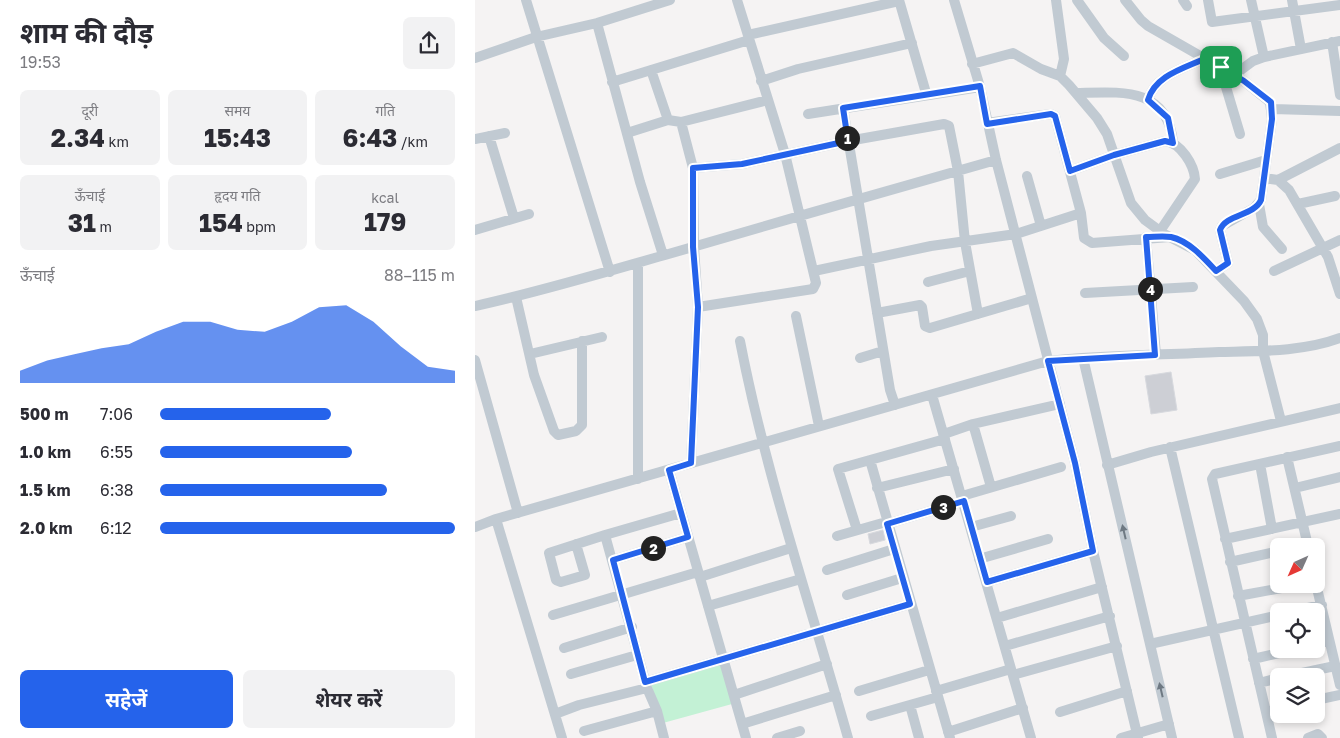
<!DOCTYPE html>
<html lang="hi">
<meta charset="utf-8">
<style>
body{margin:0;font-family:"Golos Text","Noto Sans Devanagari",sans-serif;background:#f2f2f3;color:#2b2b33;height:100vh;display:flex;flex-direction:column;font-size:19px;white-space:nowrap}
*{box-sizing:border-box;margin:0}
p{font-size:16px;color:#7c7c81}
.icon{flex:none;width:28px;height:28px;fill:none;stroke:currentColor;stroke-width:2;stroke-linecap:round;stroke-linejoin:round}
.map{position:relative;flex:1;overflow:hidden}
.side{display:flex;flex-direction:column;background:#fff;width:475px}
.side>*{flex:none}
.needle{width:32px;rotate:225deg}
.controls{position:absolute;left:795px;top:538px;display:grid;gap:10px}
.controls a{display:grid;place-items:center;width:55px;height:55px;border-radius:8px;background:#fff;box-shadow:0 2px 8px #0003;font-size:25px}
.pin{position:absolute;display:grid;place-items:center;width:42px;height:42px;color:#fff;margin:-21px;border-radius:10px;box-shadow:0 2px 8px #0006}
.km{position:absolute;width:25px;height:25px;margin:-12px;border-radius:50%;background:#222;color:#fff;font-size:14px;line-height:25px;text-align:center}
.round{display:grid;place-items:center;flex:none;width:52px;height:52px;border-radius:8px;background:#f2f2f3}
.headline{display:flex;align-items:center;justify-content:space-between;height:85px;padding:0 20px}
h1{font-size:28px;font-weight:700;line-height:38px}
.metrics{display:grid;grid-template-columns:repeat(3,1fr);gap:8px;height:85px;padding:5px 20px}
.metrics div{display:grid;align-content:center;border-radius:8px;background:#f2f2f3;text-align:center}
.metrics b{font-size:25px;font-weight:700}
.metrics small{font-size:14px;font-weight:400}
.metrics p{font-size:14px}
.chart{height:140px;padding:10px 20px}
.chart p{display:flex;justify-content:space-between}
.chart svg{width:100%;height:90px;margin-top:5px;fill:#2563eb;opacity:.7}
.action{display:flex;gap:10px;margin-top:auto;padding:10px 20px}
.action a{flex:1;height:58px;border-radius:8px;background:#2563eb;color:#fff;font-size:20px;font-weight:700;line-height:58px;text-align:center}
.action a+a{background:#f2f2f3;color:#2b2b33}
ul{padding:0 20px;list-style:none;font-size:16px}
li{display:grid;grid-template-columns:80px 60px 1fr;align-items:center;height:38px}
li i{height:12px;border-radius:6px;background:#2563eb}
main{display:flex;flex:1;min-height:0}
.map>svg:first-child{display:block}
.green{fill:#c3f1d5}
.building{fill:#cdcfd5;stroke:#d7d9de}
.lines{fill:none;stroke-linecap:round;stroke-linejoin:round}
.minor{stroke:#c1cad2;stroke-width:10}
.oneway{fill:#6e7983}
.route-casing{stroke:#fff;stroke-width:10}
.route{stroke:#2563eb;stroke-width:6}
</style>
<main>
<section class="side">
<div class="headline"><div><h1>शाम की दौड़</h1><p>19:53</p></div><a class="round"><svg class="icon" aria-label="share" viewBox="0 0 24 24"><path d="M12 15V3M7 8l5-5 5 5M5 13v7h14v-7"/></svg></a></div>
<div class="metrics">
<div><p>दूरी</p><b>2.34<small> km</small></b></div>
<div><p>समय</p><b>15:43</b></div>
<div><p>गति</p><b>6:43<small> /km</small></b></div>
</div>
<div class="metrics">
<div><p>ऊँचाई</p><b>31<small> m</small></b></div>
<div><p>हृदय गति</p><b>154<small> bpm</small></b></div>
<div><p>kcal</p><b>179</b></div>
</div>
<div class="chart"><p><span>ऊँचाई</span>88–115 m</p>
<svg viewBox="0 0 160 44" preserveAspectRatio="none"><path d="M0 44V38L10 33L20 30L30 27L40 25L50 19L60 14L70 14L80 18L90 19L100 14L110 7L120 6L130 14L140 26L150 36L160 38V44z"/></svg>
</div>
<ul>
<li><b>500 m</b>7:06<i style="width:58%"></i></li>
<li><b>1.0 km</b>6:55<i style="width:65%"></i></li>
<li><b>1.5 km</b>6:38<i style="width:77%"></i></li>
<li><b>2.0 km</b>6:12<i style="width:100%"></i></li>
</ul>
<div class="action"><a>सहेजें</a><a>शेयर करें</a></div>
</section>
<div class="map">
<svg width="865" height="738" viewBox="0 0 865 738">
<rect width="100%" height="100%" fill="#f5f3f3"/>
<path class="green" d="M246,663L257,704L188,723L176,684Z"/>
<path class="building" d="M696,372L702,410L676,414L670,376Z
M408,530L410,540L395,544L393,534Z"/>
<g class="lines">
<path class="minor" d="M51,0L135,272
M424,0L451,93
M479,0L505,87L521,160L600,463L618,551L663,738
M581,0L589,59L585,76
M602,0L629,38L649,56
M650,0L666,20L673,26L769,81L795,102L797,119L786,200L779,208L747,226L745,230L753,263L741,271
M708,0L712,6
M733,0L737,22L865,5
M776,0L789,57L865,41
M817,0L826,49
M122,23L165,182L188,255
M273,35L424,1
M857,42L865,95
M0,58L61,37L122,23L195,0
M497,64L538,53L566,69L585,76L594,85L622,118L632,134L656,203L670,220L689,234L720,250L769,301L782,319L788,335V351L806,421
M745,67L765,134
M176,70L193,120
M759,75L778,61L789,57
M286,81L323,69L437,43
M137,82L274,40
M601,93C645,92 693,86 698,143
M673,100C680,75 710,68 731,58
M368,108L415,390L420,405
M798,109L865,111
M333,114L505,87
M206,122L218,168L219,247L223,307L216,463
M512,123L576,114L580,116L606,213
M152,133L193,120L206,122L293,100
M14,136L39,218
M0,139L30,133
M218,168L267,164L373,141L469,124L474,126L483,171L490,242L503,314
M595,171L639,155L690,141C706,143 719,165 720,179L685,231
M745,174L791,160
M552,176L566,226
M789,178L803,180L814,190L853,257L865,294
M803,180L865,148
M784,204L788,227L807,249
M823,204L860,196
M0,230L54,214
M671,237L681,355
M163,264V479
M339,271L456,246L541,234L606,213L609,238L617,243L695,237
M799,271L865,240
M453,282L495,271
M610,293L718,287
M41,297L59,375L79,431L83,435L101,431L107,425V341
M0,306C64,292 127,273 190,255C300,223 411,191 521,160
M223,307L338,289L341,283L310,154L262,0
M402,313L445,305L447,307L450,326L455,328L557,298
M321,316L344,426
M265,341C291,476 336,606 373,738
M55,354L127,337
M385,358L408,351
M608,358L697,738
M0,360L43,513
M457,395L556,738
M498,424L585,404
M469,434L498,424L516,487
M695,447L764,738
M812,457L833,546
M395,460L475,738
M785,464L797,529
M632,465L676,452L865,408
M194,470L271,738
M402,488L479,469
M820,488L865,477
M487,496L586,467
M21,519L87,738
M412,524L489,501
M0,527L21,519L573,361C630,355 687,355 744,352C783,351 828,352 865,338
M496,527L536,516
M382,530L363,469L470,439
M130,535L206,513
M362,536L411,522
M750,539L865,514
M101,544L110,575L86,582L81,580L74,553L130,535L172,688L182,711L189,738
M504,559L573,539
M138,560L213,537
M755,562L804,551
M352,570L419,549
M225,577L316,548
M512,582L618,551
M841,584L865,685
M372,595L427,578
M763,596L828,584
M233,606L326,579
M819,611L847,605
M78,615L223,572
M522,618L627,587
M675,644L804,615
M841,644L854,641
M530,646L635,616
M89,648L157,627
M778,659L822,649
M96,674L162,655
M538,675L642,646
M813,676L860,666
M170,682L435,604
M784,683L804,678
M384,691L454,670
M461,691L536,669
M259,695L352,664
M841,700L865,695
M435,705L444,738
M585,712L652,691
M791,712L804,709
M80,714L104,705L172,688
M396,716L463,697
M267,724L361,695
M109,731L182,711
M473,732L548,708
M302,738L325,731
M646,738L694,724
M797,738L737,479L740,474L865,446
M833,738L843,734L847,738"/>
</g>
<defs><path id="oneway-solid" d="M-6-.8H1V-3.2L6.5 0L1 3.2V.8H-6Z" transform="scale(1.25)"/></defs>
<g class="oneway">
<use href="#oneway-solid" transform="translate(649 532) rotate(-103)"/>
<use href="#oneway-solid" transform="translate(686 690) rotate(-103)"/>
</g>
<g class="lines">
<defs>
<path id="route" d="M731,58L769,81L796,102L797,119L786,200C779,216 751,214 745,230L753,263L741,271C729,258 714,241 696,237C688,236 679,237 671,237L680,355L573,361L600,463L618,551L512,582L489,501L412,524L435,604L170,682L138,560L213,537L194,470L216,463L223,307L218,247V168L267,164L373,141L368,108L505,86L512,124L576,114L580,116L595,171L639,155L690,141L698,143L693,118L673,100C680,75 710,68 731,58Z"/>
</defs>
<use href="#route" class="route-casing"/>
<use href="#route" class="route"/>
</g>
</svg>
<div class="controls">
<a><svg class="needle" viewBox="-14 -14 28 28"><path d="M0-13l5 13h-10z" fill="#e53935"/><path d="M0 13l5-13h-10z" fill="#7c7c81"/></svg></a>
<a><svg class="icon" aria-label="locate" viewBox="0 0 24 24"><circle cx="12" cy="12" r="6"/><path d="M12 2v4M12 18v4M2 12h4M18 12h4"/></svg></a>
<a><svg class="icon" aria-label="layers" viewBox="0 0 24 24"><path d="M12 4l9 5-9 5-9-5zM3 14l9 5 9-5"/></svg></a>
</div>
<div class="pin" style="left:746px;top:67px;background:#1e9e55"><svg class="icon" aria-label="arrive" viewBox="0 0 24 24"><path d="M6 21V4h12l-3 4 3 4H6"/></svg></div>
<b class="km" style="left:372px;top:138px">1</b>
<b class="km" style="left:178px;top:548px">2</b>
<b class="km" style="left:468px;top:507px">3</b>
<b class="km" style="left:675px;top:289px">4</b>
</div>
</main>
